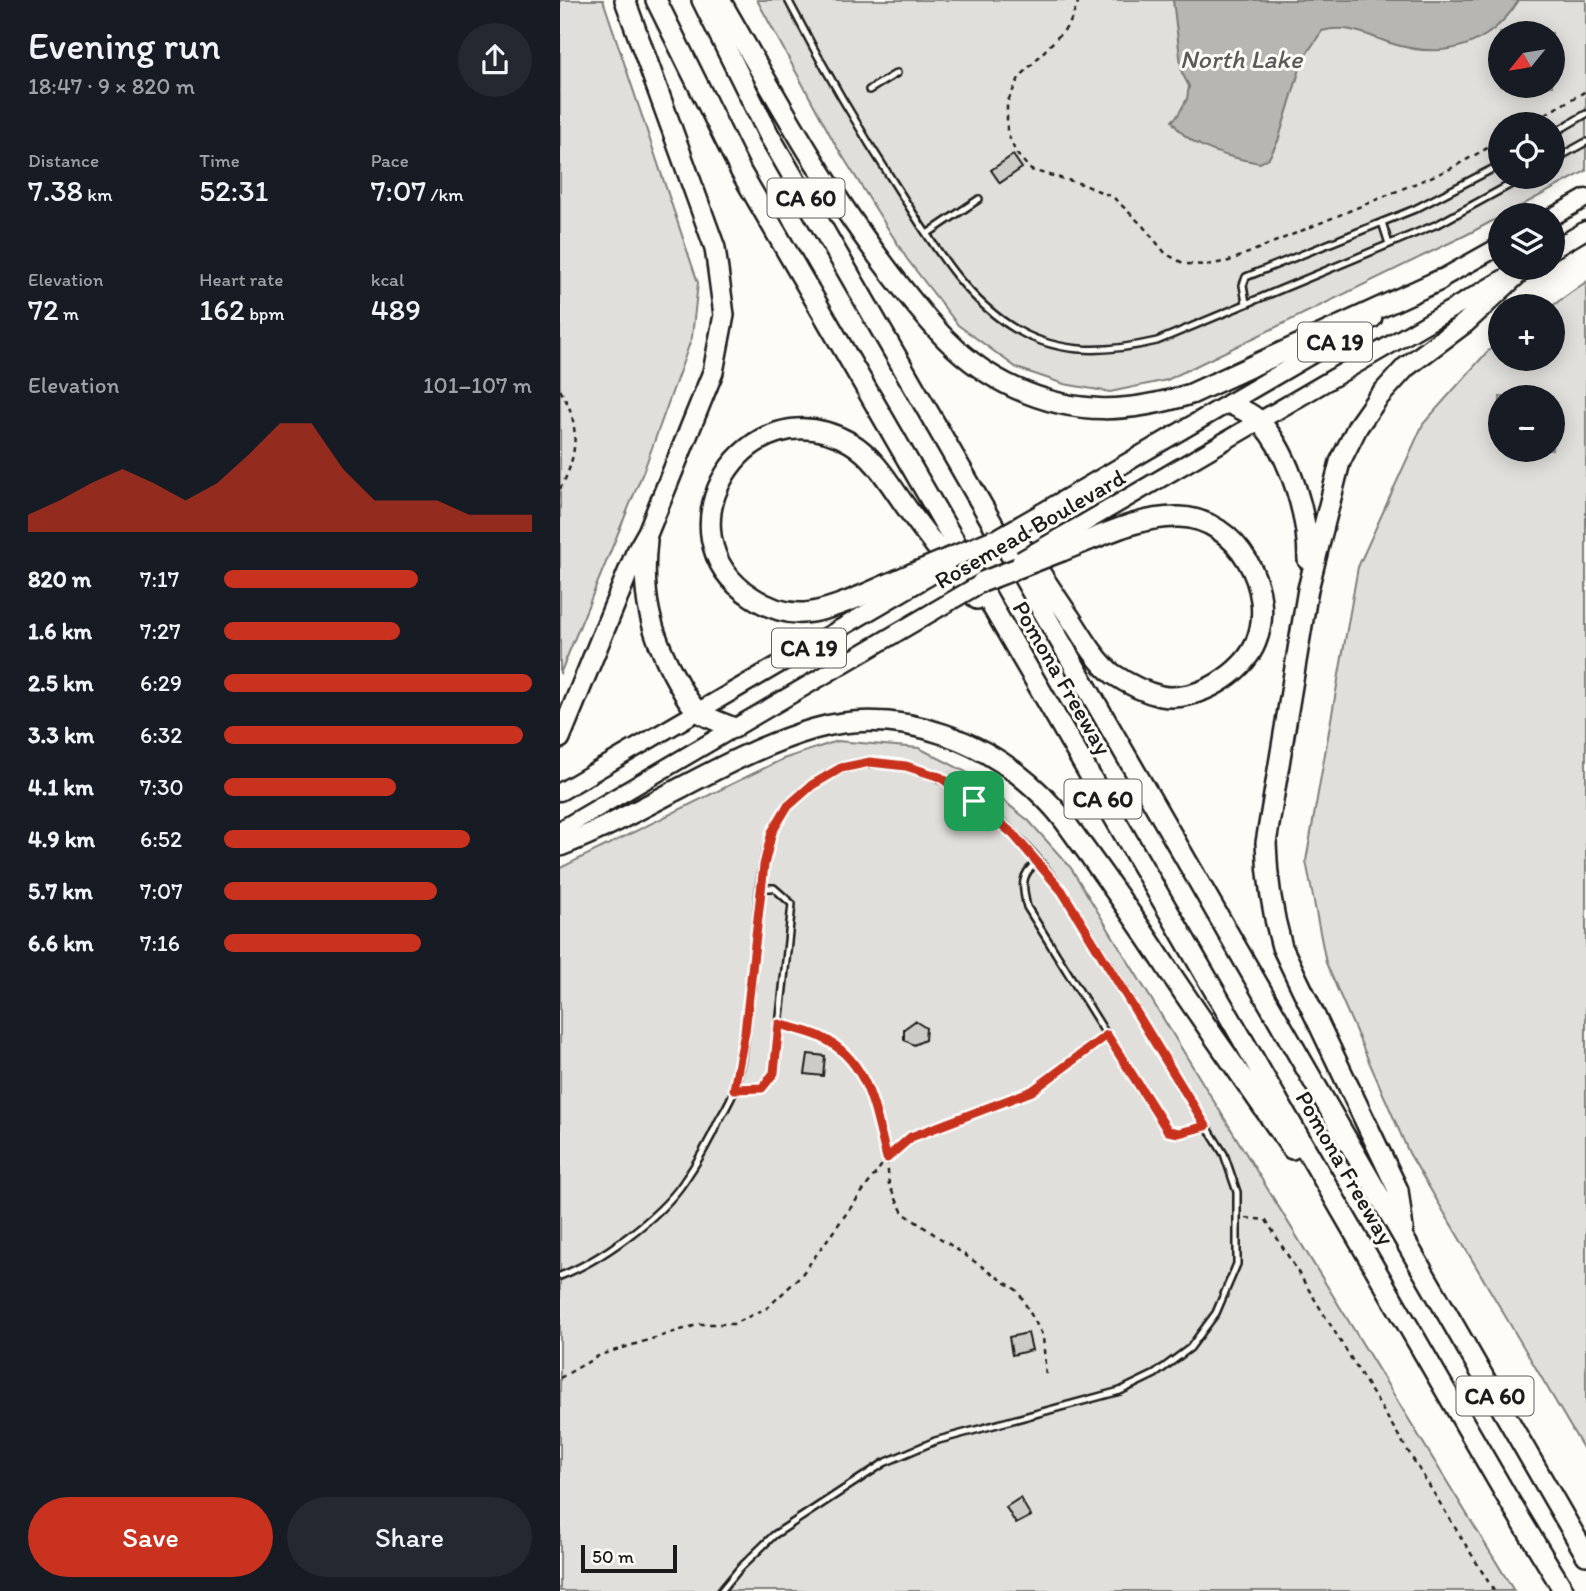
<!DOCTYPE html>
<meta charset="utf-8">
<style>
body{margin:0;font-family:Itim,sans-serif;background:#242831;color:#f1f3f6;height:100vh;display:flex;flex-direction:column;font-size:26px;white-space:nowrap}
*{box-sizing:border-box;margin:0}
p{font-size:23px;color:#9ea1a6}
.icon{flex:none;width:38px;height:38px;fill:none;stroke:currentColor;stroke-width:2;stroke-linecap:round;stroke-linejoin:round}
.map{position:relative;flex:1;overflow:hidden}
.drawer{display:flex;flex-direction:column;background:#171b24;width:560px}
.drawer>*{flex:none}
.needle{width:46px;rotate:240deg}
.fabs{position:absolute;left:928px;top:21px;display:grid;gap:14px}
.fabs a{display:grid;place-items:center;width:77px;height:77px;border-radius:50%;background:#171b24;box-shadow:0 4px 18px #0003;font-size:35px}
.scale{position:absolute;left:21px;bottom:18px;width:96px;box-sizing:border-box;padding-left:7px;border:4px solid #1c1c1c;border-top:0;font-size:19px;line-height:24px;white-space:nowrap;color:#1c1c1c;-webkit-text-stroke:5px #fdfcf7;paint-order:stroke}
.pin{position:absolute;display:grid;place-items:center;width:60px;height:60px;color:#fff;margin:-30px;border-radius:14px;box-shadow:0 4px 10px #0006}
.round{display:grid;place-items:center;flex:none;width:74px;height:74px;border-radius:37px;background:#242831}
.summary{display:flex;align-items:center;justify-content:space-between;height:119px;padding:0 28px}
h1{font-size:38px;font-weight:600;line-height:52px}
.stats{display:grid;grid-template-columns:repeat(3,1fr);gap:10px;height:119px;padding:7px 28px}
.stats div{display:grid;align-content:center}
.stats b{font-size:30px;font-weight:600}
.stats small{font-size:19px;font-weight:400}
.stats p{font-size:19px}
.chart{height:196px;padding:14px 28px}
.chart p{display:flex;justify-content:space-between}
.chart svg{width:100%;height:126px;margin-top:7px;fill:#c8321e;opacity:.7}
.action{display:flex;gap:14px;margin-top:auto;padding:14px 28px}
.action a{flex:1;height:80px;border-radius:42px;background:#c8321e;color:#fff;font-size:28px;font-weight:600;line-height:80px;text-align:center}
.action a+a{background:#242831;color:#f1f3f6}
ul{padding:0 28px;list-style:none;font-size:23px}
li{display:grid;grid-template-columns:112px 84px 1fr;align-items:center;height:52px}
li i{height:18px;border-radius:9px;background:#c8321e}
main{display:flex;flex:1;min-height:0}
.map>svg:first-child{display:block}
.green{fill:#e0dfdb;stroke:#7e7e7c;stroke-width:2;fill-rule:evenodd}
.water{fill:#b7b6b2;stroke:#797876;stroke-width:2}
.building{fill:#cccbc8;stroke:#1c1c1c;stroke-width:2}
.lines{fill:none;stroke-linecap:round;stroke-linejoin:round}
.lane-casing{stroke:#1c1c1c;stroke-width:10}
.primary-casing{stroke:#1c1c1c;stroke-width:21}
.highway-casing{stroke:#1c1c1c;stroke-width:24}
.path{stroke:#1c1c1c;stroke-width:2.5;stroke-dasharray:5 5;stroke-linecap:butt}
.lane{stroke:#fdfcf7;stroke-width:5}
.primary{stroke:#fdfcf7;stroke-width:16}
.highway{stroke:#fdfcf7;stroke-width:19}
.primary-bridge-casing{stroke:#1c1c1c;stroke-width:21;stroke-linecap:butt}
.highway-bridge-casing{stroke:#1c1c1c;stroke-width:24;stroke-linecap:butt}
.primary-bridge{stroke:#fdfcf7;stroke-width:16}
.highway-bridge{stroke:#fdfcf7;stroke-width:19}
.route-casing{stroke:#fff;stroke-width:14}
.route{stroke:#c8321e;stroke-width:9}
.labels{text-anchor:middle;stroke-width:6;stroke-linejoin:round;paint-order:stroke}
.shield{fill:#fdfcf7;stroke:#605f5e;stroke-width:2}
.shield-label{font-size:23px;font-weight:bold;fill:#1c1c1c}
.street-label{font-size:24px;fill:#1c1c1c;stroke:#fdfcf7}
.water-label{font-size:26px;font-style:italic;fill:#5a5a58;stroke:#fdfcf7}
</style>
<main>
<section class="drawer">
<div class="summary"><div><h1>Evening run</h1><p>18:47 · 9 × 820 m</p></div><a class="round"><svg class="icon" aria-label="share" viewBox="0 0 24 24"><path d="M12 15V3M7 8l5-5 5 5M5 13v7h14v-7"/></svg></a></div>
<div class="stats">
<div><p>Distance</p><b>7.38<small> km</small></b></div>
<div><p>Time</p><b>52:31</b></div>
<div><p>Pace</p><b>7:07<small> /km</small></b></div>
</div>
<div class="stats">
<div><p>Elevation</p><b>72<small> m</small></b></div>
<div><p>Heart rate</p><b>162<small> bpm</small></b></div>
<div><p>kcal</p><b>489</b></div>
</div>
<div class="chart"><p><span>Elevation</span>101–107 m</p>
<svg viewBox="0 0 160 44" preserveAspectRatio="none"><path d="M0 44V38L10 33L20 27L30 22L40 27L50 33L60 27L70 17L80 6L90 6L100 22L110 33L120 33L130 33L140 38L150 38L160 38V44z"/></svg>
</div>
<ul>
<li><b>820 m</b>7:17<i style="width:63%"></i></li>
<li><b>1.6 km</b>7:27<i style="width:57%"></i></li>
<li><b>2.5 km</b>6:29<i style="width:100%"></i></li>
<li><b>3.3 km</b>6:32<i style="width:97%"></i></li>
<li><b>4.1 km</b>7:30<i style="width:56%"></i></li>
<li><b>4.9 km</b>6:52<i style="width:80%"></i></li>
<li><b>5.7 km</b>7:07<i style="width:69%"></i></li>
<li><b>6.6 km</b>7:16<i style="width:64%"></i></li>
</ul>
<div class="action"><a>Save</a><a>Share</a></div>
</section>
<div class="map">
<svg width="1026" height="1591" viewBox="0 0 1026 1591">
<rect width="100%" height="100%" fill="#fdfcf7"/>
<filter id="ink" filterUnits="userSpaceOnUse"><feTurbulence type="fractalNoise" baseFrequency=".0143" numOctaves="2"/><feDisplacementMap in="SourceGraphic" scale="14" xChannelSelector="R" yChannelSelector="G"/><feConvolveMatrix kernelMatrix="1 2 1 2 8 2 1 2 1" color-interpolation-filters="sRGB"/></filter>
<g filter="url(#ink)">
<path class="green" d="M0,0H43L138,283L132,337L84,470L0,674Z
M197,0H1026V171L908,234L607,380L550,392L504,384L457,368L398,325L347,259L275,144ZM940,33H992V86H940ZM940,124H992V177H940Z
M1026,282V1453L849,1153L766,963L746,861L798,567L863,424L927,352L940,343V359H992V306ZM940,397H992V450H940Z
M277,741L359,748L410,774L469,821L511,868L954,1591H0V868L223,759Z"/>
<path class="water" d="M613,0H959C929,48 882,60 830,43C807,35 787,24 762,31L743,59L718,141L709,158L700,163C670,158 628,148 612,121L618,115L627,99L629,86L622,73Z"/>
<path class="building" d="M453,155L462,168L440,183L431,170Z
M355,1021L366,1028L365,1040L354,1045L344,1040V1029Z
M248,1054L265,1056L263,1076L245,1074Z
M468,1333L472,1350L452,1355L449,1337Z
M460,1498L471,1516L456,1524L446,1507Z"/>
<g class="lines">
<defs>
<path id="lane" d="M228,0C262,66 300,131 341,194C373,244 404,299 457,330C503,356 549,352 597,341L880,223L964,177
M309,90L337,73
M992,134L1026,114
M992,161L1026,142
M822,222L829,244
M367,234L419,199
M686,303L683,285L686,277L855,209L940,165
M478,862C460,874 462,886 467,907L599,1119L608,1131L619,1133L646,1126
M175,1089L202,1088L214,1073L232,904L214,888H201
M0,1276C40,1261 99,1218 123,1183C137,1163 149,1142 159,1120C165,1110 172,1099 175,1087C188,1044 189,996 194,951C198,914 198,865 212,832C226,801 260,773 293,766C375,748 461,830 503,892C528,929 550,968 573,1005C603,1055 633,1105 664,1154L677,1192V1264L656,1313L630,1348L595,1374L560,1391L375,1441L324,1463L214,1535L180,1568L161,1591"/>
<path id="primary" d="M992,217L1026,198
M992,250L1026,230
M872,284L940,246
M482,512L813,319
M497,539L948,276
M0,792L358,583
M0,830L374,611"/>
<path id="highway" d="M96,0L181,172L947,1497L1004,1591
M142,0L209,135L1026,1555
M160,0C213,92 264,186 329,271C366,319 398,362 455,388C517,416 569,413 631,394L880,280
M670,404C681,409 695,415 702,424C731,457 748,517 748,560
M87,540C81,595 90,633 117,681C123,692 129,704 139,712C149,719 163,723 174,728
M464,549C480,572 495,596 511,619C523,637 536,661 553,674C568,684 583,692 601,696C635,703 684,674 696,642C717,590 677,518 619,517C578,516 540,537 502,551
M351,574C322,586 282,607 252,612C230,616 210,609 192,597C94,534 186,382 291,443C316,458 332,488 349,511C371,541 394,570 417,599
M0,738L75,555L88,532L153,372L164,315L155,248L65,0
M0,846C87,813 165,755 254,729C341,705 434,741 493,807C505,820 514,835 525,849C554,889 582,929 609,971C649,1031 691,1089 732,1149
M843,1229L838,1190L722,947C712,912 707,879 706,843L748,589L780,462L798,426L817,399L846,367L905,323L964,268"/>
</defs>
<use href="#lane" class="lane-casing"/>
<use href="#primary" class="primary-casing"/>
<use href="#highway" class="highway-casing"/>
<path class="path" d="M519,0L509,25L459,78L447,103V132L456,153L471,170L522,184L553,197L582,225L606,254L625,264L647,265L669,261L890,169L940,141
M968,124L1026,91
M0,390C21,421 18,457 0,489
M229,1027L260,1036L286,1052L307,1082L327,1158L329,1185L343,1213L458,1291L483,1336L486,1378
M686,1218L706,1220L934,1591
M0,1378L40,1355L140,1324H173L207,1308L240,1277L327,1158L351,1137L472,1091L541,1039"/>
<use href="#lane" class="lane"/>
<use href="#primary" class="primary"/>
<use href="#highway" class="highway"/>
<defs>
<path id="primary-bridge" d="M423,546L482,512
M461,560L497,539
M358,583L386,567
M374,611L432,577"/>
<path id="highway-bridge" d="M351,574L433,540
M422,582L502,551"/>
</defs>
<use href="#primary-bridge" class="primary-bridge-casing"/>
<use href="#highway-bridge" class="highway-bridge-casing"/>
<use href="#primary-bridge" class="primary-bridge"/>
<use href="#highway-bridge" class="highway-bridge"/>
</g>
</g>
<g class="lines" filter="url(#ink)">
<defs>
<path id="route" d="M310,762L346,766L380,777L414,801L453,834L502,891L646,1126L619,1133L608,1131L547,1035L472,1091L351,1137L327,1158C314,1110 310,1061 261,1037C248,1031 232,1028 219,1024L214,1073L202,1088L174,1089L185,1032L204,865L212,832L227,807L252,785L281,768Z"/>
</defs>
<use href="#route" class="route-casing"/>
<use href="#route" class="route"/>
</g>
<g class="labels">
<g class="shield">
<rect x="207.5" y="178.5" width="77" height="39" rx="5"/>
<rect x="738" y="322.5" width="74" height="39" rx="5"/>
<rect x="212" y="628.5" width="74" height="39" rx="5"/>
<rect x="504.5" y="779.5" width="77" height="39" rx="5"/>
<rect x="896.5" y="1376.5" width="77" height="39" rx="5"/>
</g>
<g class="shield-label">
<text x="246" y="206">CA 60</text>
<text x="775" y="350">CA 19</text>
<text x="249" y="656">CA 19</text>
<text x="543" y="807">CA 60</text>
<text x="935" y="1404">CA 60</text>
</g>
<g class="street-label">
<text transform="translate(470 529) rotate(-30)" y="8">Rosemead Boulevard</text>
<text transform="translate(502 678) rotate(60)" y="8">Pomona Freeway</text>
<text transform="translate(785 1168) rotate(60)" y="8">Pomona Freeway</text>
</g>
<g class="water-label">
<text x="681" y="68">North Lake</text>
</g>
</g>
</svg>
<div class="fabs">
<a><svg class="needle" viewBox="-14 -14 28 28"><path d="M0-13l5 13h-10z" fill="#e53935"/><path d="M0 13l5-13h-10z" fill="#9ea1a6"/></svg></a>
<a><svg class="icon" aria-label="locate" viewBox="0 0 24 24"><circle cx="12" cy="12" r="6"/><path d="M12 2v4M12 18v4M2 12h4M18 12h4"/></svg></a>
<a><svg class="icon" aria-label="layers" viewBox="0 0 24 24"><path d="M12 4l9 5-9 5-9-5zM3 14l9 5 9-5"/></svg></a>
<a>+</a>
<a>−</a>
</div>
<div class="scale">50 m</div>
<div class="pin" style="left:414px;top:801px;background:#1e9e55"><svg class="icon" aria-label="arrive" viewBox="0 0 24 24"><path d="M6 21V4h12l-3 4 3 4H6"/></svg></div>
</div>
</main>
